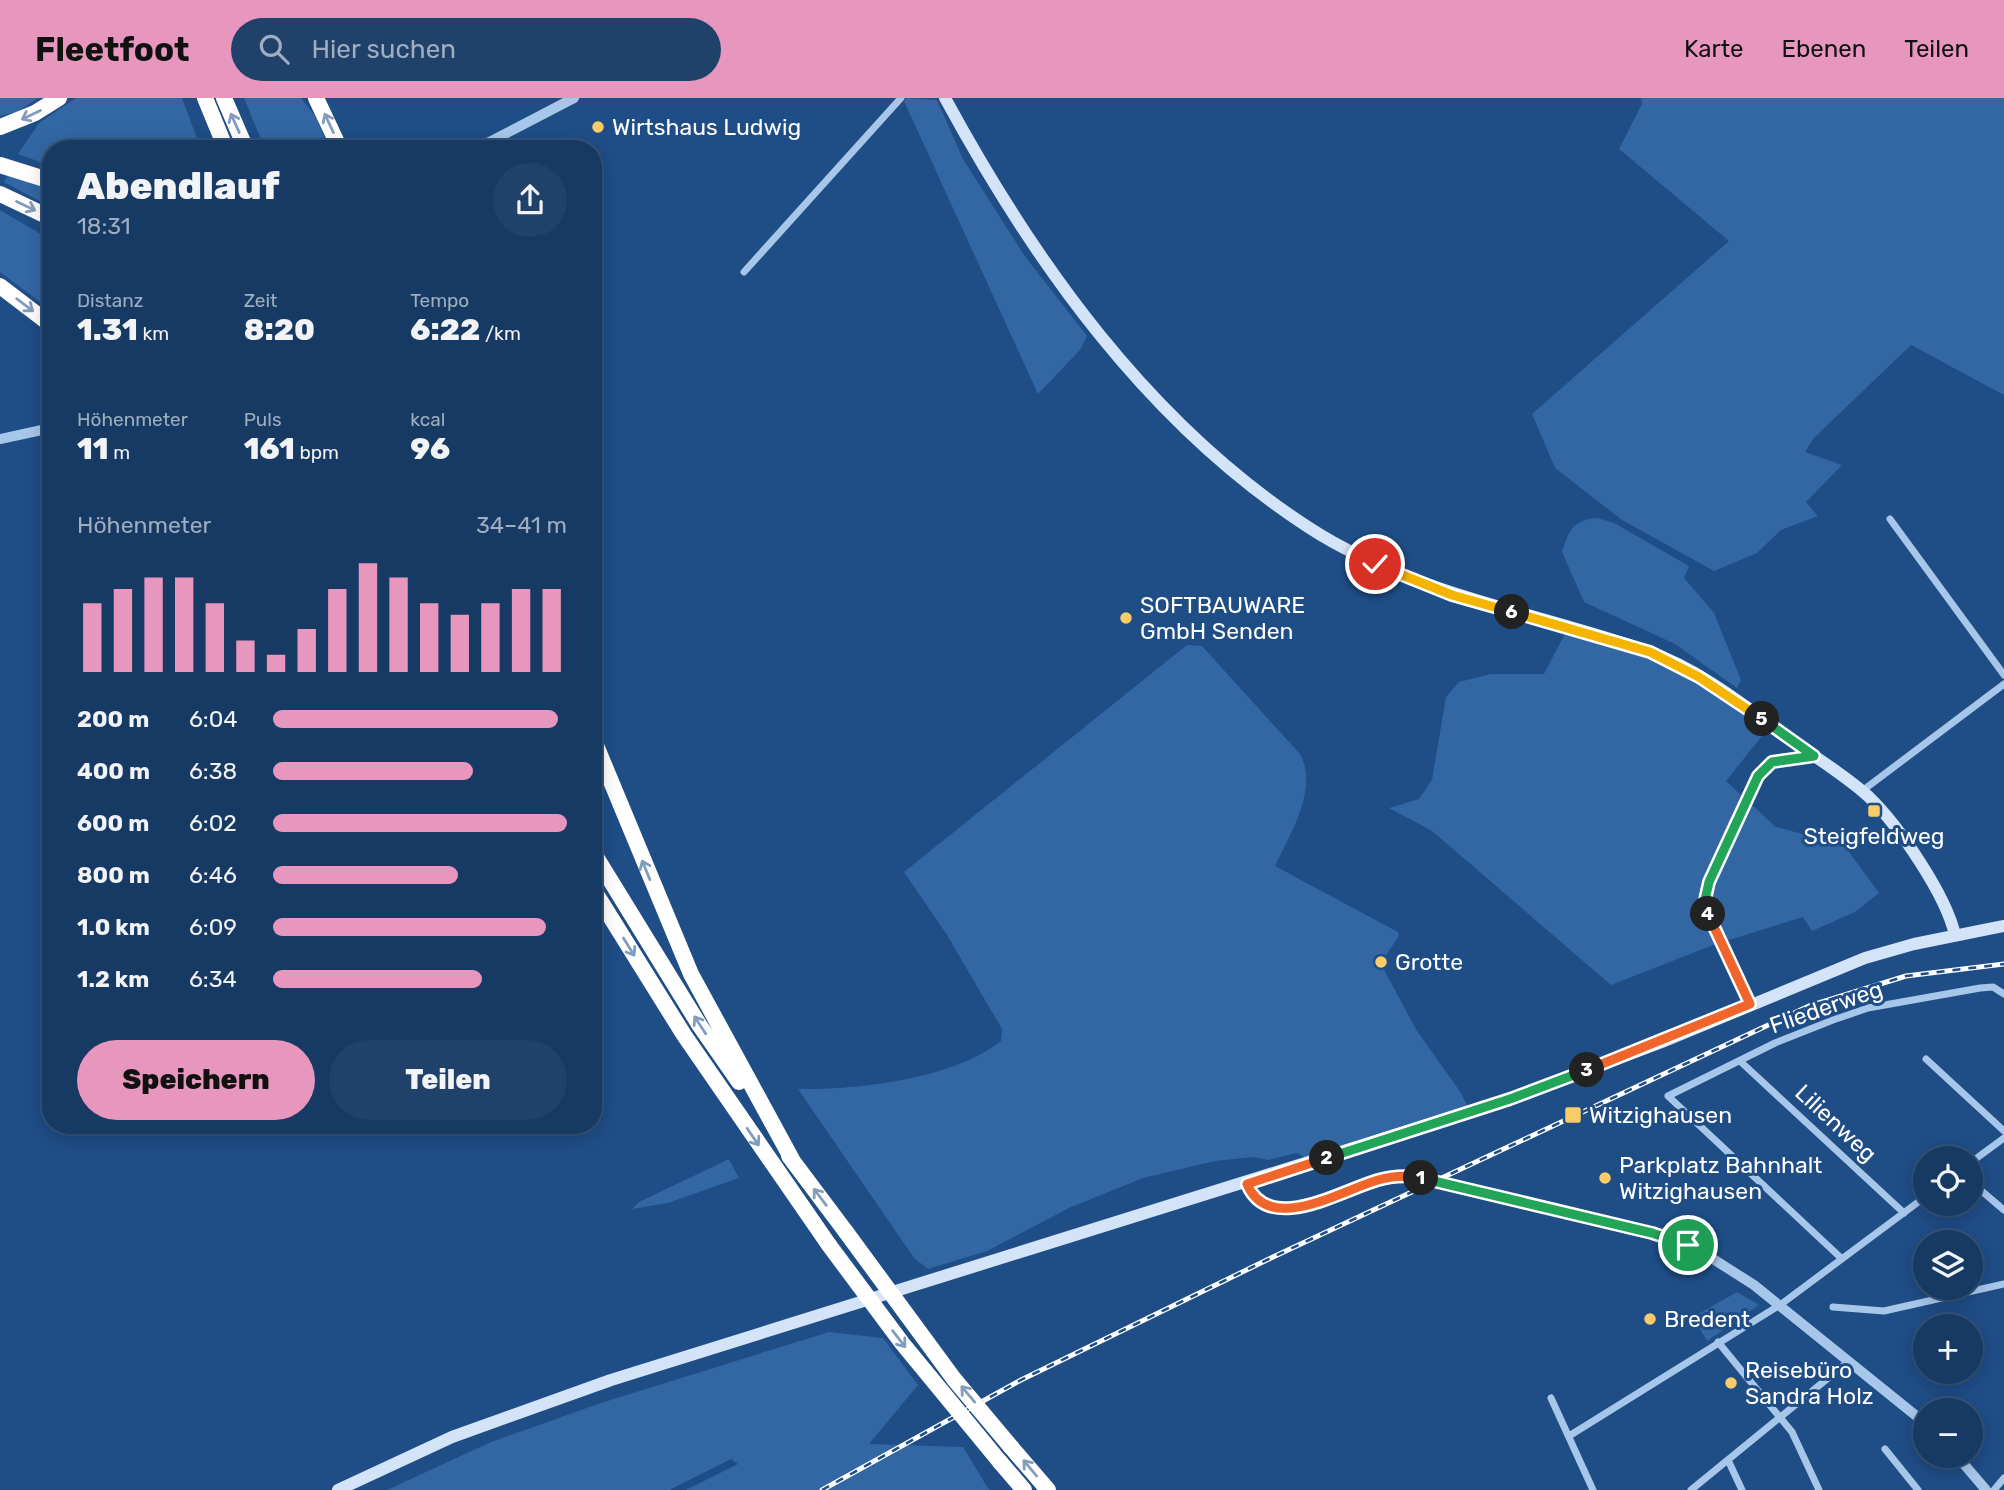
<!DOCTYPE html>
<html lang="de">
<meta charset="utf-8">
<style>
body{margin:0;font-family:Rubik,sans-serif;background:#20416a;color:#f1f3f6;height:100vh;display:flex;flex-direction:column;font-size:26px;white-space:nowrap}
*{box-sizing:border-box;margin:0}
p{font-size:23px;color:#9eadbf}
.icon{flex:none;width:38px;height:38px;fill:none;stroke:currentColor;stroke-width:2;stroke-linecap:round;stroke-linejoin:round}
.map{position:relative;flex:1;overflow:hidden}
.sheet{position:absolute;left:42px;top:42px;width:560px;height:994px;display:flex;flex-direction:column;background:#173a64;border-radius:28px;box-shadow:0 4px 18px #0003,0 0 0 2px #365478}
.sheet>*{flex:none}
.controls{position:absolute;left:1913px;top:1048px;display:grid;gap:14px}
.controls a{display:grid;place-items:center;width:70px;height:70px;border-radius:50%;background:#173a64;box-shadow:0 4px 18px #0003,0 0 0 2px #365478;font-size:35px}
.pin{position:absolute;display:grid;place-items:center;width:60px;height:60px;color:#fff;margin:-30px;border:4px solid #fff;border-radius:50%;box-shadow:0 2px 7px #0007}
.km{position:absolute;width:35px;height:35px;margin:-18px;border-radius:50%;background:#222;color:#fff;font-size:19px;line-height:35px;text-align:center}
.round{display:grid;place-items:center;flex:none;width:74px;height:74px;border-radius:37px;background:#20416a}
.overview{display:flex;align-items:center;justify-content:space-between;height:119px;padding:0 35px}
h1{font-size:38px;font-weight:800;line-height:52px}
.metrics{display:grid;grid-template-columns:repeat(3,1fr);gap:10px;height:119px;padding:7px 35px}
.metrics div{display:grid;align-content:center}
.metrics b{font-size:30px;font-weight:800}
.metrics small{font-size:19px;font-weight:400}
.metrics p{font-size:19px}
.chart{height:196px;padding:14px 35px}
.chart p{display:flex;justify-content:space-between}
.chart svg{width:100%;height:126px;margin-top:7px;stroke:#e797bd;stroke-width:6}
.action{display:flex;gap:14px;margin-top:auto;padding:14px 35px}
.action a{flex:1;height:80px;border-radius:42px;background:#e797bd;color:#111;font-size:28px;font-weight:800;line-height:80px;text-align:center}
.action a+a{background:#20416a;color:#f1f3f6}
ul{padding:0 35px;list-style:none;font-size:23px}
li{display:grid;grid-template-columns:112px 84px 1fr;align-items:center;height:52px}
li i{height:18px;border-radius:9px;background:#e797bd}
header{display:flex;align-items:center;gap:42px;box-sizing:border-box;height:98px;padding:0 35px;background:#e797bd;color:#111}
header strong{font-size:33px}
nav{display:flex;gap:38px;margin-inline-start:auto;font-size:24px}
.search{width:490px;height:63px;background:#20416a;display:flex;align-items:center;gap:18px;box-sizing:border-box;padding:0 24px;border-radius:38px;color:#9eadbf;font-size:26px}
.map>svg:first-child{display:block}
.green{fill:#3267a4}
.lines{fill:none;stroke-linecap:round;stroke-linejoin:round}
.minor{stroke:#a7c7ea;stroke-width:7}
.tertiary{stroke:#a7c7ea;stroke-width:10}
.secondary{stroke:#d3e3f8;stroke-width:12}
.motorway{stroke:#fff;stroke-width:16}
.rail-casing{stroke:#fff;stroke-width:5}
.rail{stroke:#1f4d86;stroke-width:2.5;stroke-dasharray:8;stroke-linecap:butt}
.motorway-bridge{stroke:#fff;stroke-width:16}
.oneway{stroke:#849dbc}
.split-1-casing{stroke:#fff;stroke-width:14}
.split-2-casing{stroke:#fff;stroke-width:14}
.split-3-casing{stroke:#fff;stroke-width:14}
.split-4-casing{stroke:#fff;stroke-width:14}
.split-5-casing{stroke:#fff;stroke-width:14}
.split-6-casing{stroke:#fff;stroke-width:14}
.split-7-casing{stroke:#fff;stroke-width:14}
.split-1{stroke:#22a559;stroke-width:9}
.split-2{stroke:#f0652b;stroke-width:9}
.split-3{stroke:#22a559;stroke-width:9}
.split-4{stroke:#f0652b;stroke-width:9}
.split-5{stroke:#22a559;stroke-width:9}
.split-6{stroke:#f5b400;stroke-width:9}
.split-7{stroke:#f5b400;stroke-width:9}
.poi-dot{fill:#f9cc67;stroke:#1f4d86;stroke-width:2.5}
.labels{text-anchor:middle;stroke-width:6;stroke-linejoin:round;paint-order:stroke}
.poi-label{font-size:23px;fill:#fff;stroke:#1f4d86;text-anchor:start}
.street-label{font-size:23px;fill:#fff;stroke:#1f4d86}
</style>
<header>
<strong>Fleetfoot</strong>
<div class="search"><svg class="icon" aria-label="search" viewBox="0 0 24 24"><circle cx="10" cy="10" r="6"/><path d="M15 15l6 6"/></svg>Hier suchen</div>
<nav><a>Karte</a><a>Ebenen</a><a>Teilen</a></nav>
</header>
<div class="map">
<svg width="2004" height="1392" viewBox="0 0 2004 1392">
<rect width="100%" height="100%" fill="#1f4d86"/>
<path class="green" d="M0,0H38L17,14L0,18Z
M76,0H182L201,51H51V68L18,56L39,25Z
M244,0H301L315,18L329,51H265Z
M907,0L937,2L963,61L1024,157L1087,238L1080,252L1038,296L904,3Z
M1641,0H2004V297L1911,247L1814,340L1805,354L1842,367L1806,404L1818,418L1781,432L1757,455L1714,473L1622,422L1555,370L1532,316L1729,143L1619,51L1642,6Z
M8,77L51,92V109L4,84Z
M0,112L51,142V212L0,174Z
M1598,420L1614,425L1689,468L1684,480L1714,515L1741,582L1737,590L1675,546L1584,504L1562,454C1569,432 1574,421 1598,420Z
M1568,530L1650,556L1699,581L1770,628L1726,683L1776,729L1844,747L1879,795L1855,814L1812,833L1803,819L1716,846L1611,887L1432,733L1389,710L1419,701L1432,682L1446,599L1459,584L1491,576H1544Z
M1187,547L1202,548L1300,656C1319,691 1290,736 1275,768L1398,834L1399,838L1383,862V870L1417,933L1461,995L1470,1014L1312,1064L1297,1055L1268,1062L1254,1059L1215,1063L1143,1080L1069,1110L987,1153L928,1171L914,1160L798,991C858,992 953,981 1001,943L1002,931L947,837L904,774Z
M729,1061L739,1080L668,1105L632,1111L639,1104Z
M1737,1194L1759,1207L1707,1243L1693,1219Z
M829,1234L883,1240L918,1287L869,1346L963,1349L989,1392H686L738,1366L731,1361L669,1392H387L491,1344L601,1305Z"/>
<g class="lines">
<path class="minor" d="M744,174L901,0
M1890,421L2004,577
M1862,693L2004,586
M1750,906L1724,854L1705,802L1709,784L1758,678L1772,664L1813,658
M1926,961L2004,1033
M1741,964L1904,1115
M1970,1065L2004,1040
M1970,1083L2004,1112
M1841,1160L1668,998L1775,945L1833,922L1868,910L1980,890L1993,889L2004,896
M1833,1209L1884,1213L2004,1186
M1718,1244L1792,1334L1819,1392
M1551,1300L1593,1392
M1569,1338L1780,1207L1925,1099
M1885,1351L1918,1392
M1728,1362L1742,1392
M1691,1392L1849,1263
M1994,1392L2004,1380"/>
<path class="tertiary" d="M476,51L574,0
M0,341L51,330
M1247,1086C1269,1138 1343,1091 1380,1082C1393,1078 1404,1078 1418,1079L1652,1135L1699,1152L1754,1187L1925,1325
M1957,1358L1986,1392"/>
<path class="secondary" d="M945,0C1034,164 1148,325 1308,429C1411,496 1532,513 1647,553C1702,572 1750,612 1797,646C1821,663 1847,679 1869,699C1899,728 1946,797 1955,837
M338,1392L452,1339L611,1282L1510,1001L1662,944L1865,860L1914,846L2004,828"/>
<path class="motorway" d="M205,0L226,51
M224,0L246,51
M316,0L340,51
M0,29L35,15L59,0
M0,67L51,83
M0,96L51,120
M0,188L51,227
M593,640L691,876L794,1065
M593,754L700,928L739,984
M593,791L684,937L829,1147
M789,1058L846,1134
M1011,1349L1048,1392
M1000,1364L1024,1392"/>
<defs>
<path id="rail" d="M822,1392L1021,1282L1273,1159L1809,908L1906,878L2004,866"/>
</defs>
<use href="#rail" class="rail-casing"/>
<use href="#rail" class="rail"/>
<path class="motorway-bridge" d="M846,1134L954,1281L1011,1349
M829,1147L902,1245L1000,1364"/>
</g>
<defs><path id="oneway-shaft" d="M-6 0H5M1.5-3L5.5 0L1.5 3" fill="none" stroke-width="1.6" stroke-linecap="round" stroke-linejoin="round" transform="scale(1.75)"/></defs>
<g class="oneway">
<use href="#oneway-shaft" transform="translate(31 17) rotate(154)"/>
<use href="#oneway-shaft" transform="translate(235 25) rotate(-114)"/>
<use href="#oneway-shaft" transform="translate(329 25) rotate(-115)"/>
<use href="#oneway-shaft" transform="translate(26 108) rotate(25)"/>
<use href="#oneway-shaft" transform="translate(25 207) rotate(37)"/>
<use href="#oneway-shaft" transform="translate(646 772) rotate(-112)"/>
<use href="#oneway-shaft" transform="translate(629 849) rotate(58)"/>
<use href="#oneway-shaft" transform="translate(700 927) rotate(-123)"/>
<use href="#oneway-shaft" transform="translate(753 1039) rotate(56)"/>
<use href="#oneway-shaft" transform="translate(820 1099) rotate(-127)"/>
<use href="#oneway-shaft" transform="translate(899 1241) rotate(52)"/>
<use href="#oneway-shaft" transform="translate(968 1296) rotate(-130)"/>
<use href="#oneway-shaft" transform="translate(1030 1370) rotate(-130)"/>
</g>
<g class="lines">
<defs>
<path id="split-1" d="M1421,1080L1652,1135L1688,1147"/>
<path id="split-2" d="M1327,1060L1247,1086C1269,1138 1342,1092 1378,1082C1393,1078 1406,1077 1421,1080"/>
<path id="split-3" d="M1327,1060L1510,1001L1587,972"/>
<path id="split-4" d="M1587,972L1750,906L1708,816"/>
<path id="split-5" d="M1708,816L1705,802L1709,784L1758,678L1772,664L1814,658L1762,621"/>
<path id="split-6" d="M1512,514L1650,554L1699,579L1762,621"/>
<path id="split-7" d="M1375,466L1452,497L1512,514"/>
</defs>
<use href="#split-1" class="split-1-casing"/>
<use href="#split-2" class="split-2-casing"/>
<use href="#split-3" class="split-3-casing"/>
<use href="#split-4" class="split-4-casing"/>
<use href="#split-5" class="split-5-casing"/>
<use href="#split-6" class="split-6-casing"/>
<use href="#split-7" class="split-7-casing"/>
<use href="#split-1" class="split-1"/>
<use href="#split-2" class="split-2"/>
<use href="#split-3" class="split-3"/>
<use href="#split-4" class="split-4"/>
<use href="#split-5" class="split-5"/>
<use href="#split-6" class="split-6"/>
<use href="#split-7" class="split-7"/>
</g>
<g class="poi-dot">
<circle cx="598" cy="29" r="7"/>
<circle cx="1126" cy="520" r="7"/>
<rect x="1867" y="706" width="14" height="14" rx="3.5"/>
<circle cx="1381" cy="864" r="7"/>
<rect x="1564" y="1008" width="18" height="18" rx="3.5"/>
<circle cx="1605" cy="1080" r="7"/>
<circle cx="1650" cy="1221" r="7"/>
<circle cx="1731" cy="1285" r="7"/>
</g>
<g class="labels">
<g class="poi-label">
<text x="612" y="37">Wirtshaus Ludwig</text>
<text x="1140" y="515">SOFTBAUWARE<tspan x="1140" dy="26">GmbH Senden</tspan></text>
<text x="1874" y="746" text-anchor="middle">Steigfeldweg</text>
<text x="1395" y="872">Grotte</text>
<text x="1589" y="1025">Witzighausen</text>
<text x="1619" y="1075">Parkplatz Bahnhalt<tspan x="1619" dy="26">Witzighausen</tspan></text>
<text x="1664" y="1229">Bredent</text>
<text x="1745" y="1280">Reisebüro<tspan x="1745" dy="26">Sandra Holz</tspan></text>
</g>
<g class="street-label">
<text transform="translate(1826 909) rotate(-19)" y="8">Fliederweg</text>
<text transform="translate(1836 1025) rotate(43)" y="8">Lilienweg</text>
</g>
</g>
</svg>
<div class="controls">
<a><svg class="icon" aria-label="locate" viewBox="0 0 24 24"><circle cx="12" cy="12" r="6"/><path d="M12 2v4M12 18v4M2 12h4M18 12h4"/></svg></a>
<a><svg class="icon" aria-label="layers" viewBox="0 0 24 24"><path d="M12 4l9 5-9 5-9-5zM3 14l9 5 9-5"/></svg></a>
<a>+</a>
<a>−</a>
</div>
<div class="pin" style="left:1688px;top:1147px;background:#1e9e55"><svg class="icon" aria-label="arrive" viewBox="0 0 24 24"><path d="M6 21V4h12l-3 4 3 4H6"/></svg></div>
<div class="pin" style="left:1375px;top:466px;background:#d93025"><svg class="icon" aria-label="check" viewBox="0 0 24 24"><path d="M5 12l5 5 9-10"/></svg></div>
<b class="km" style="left:1421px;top:1080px">1</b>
<b class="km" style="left:1327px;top:1060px">2</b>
<b class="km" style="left:1587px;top:972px">3</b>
<b class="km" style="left:1708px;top:816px">4</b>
<b class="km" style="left:1762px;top:621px">5</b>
<b class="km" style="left:1512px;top:514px">6</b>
<section class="sheet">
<div class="overview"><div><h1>Abendlauf</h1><p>18:31</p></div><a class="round"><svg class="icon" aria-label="share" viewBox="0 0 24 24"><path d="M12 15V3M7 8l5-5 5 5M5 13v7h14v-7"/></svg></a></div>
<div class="metrics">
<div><p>Distanz</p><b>1.31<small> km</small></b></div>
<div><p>Zeit</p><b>8:20</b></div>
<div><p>Tempo</p><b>6:22<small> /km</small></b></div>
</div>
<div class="metrics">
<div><p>Höhenmeter</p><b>11<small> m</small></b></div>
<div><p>Puls</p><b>161<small> bpm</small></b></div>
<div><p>kcal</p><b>96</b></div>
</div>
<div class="chart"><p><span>Höhenmeter</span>34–41 m</p>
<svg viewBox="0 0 160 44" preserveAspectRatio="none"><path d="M5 44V20M15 44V15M25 44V11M35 44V11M45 44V20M55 44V33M65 44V38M75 44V29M85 44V15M95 44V6M105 44V11M115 44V20M125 44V24M135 44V20M145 44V15M155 44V15"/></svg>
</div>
<ul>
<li><b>200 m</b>6:04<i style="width:97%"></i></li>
<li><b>400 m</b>6:38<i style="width:68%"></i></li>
<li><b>600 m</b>6:02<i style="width:100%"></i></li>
<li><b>800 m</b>6:46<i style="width:63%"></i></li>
<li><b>1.0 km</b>6:09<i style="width:93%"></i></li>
<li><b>1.2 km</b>6:34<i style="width:71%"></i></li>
</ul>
<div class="action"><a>Speichern</a><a>Teilen</a></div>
</section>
</div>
